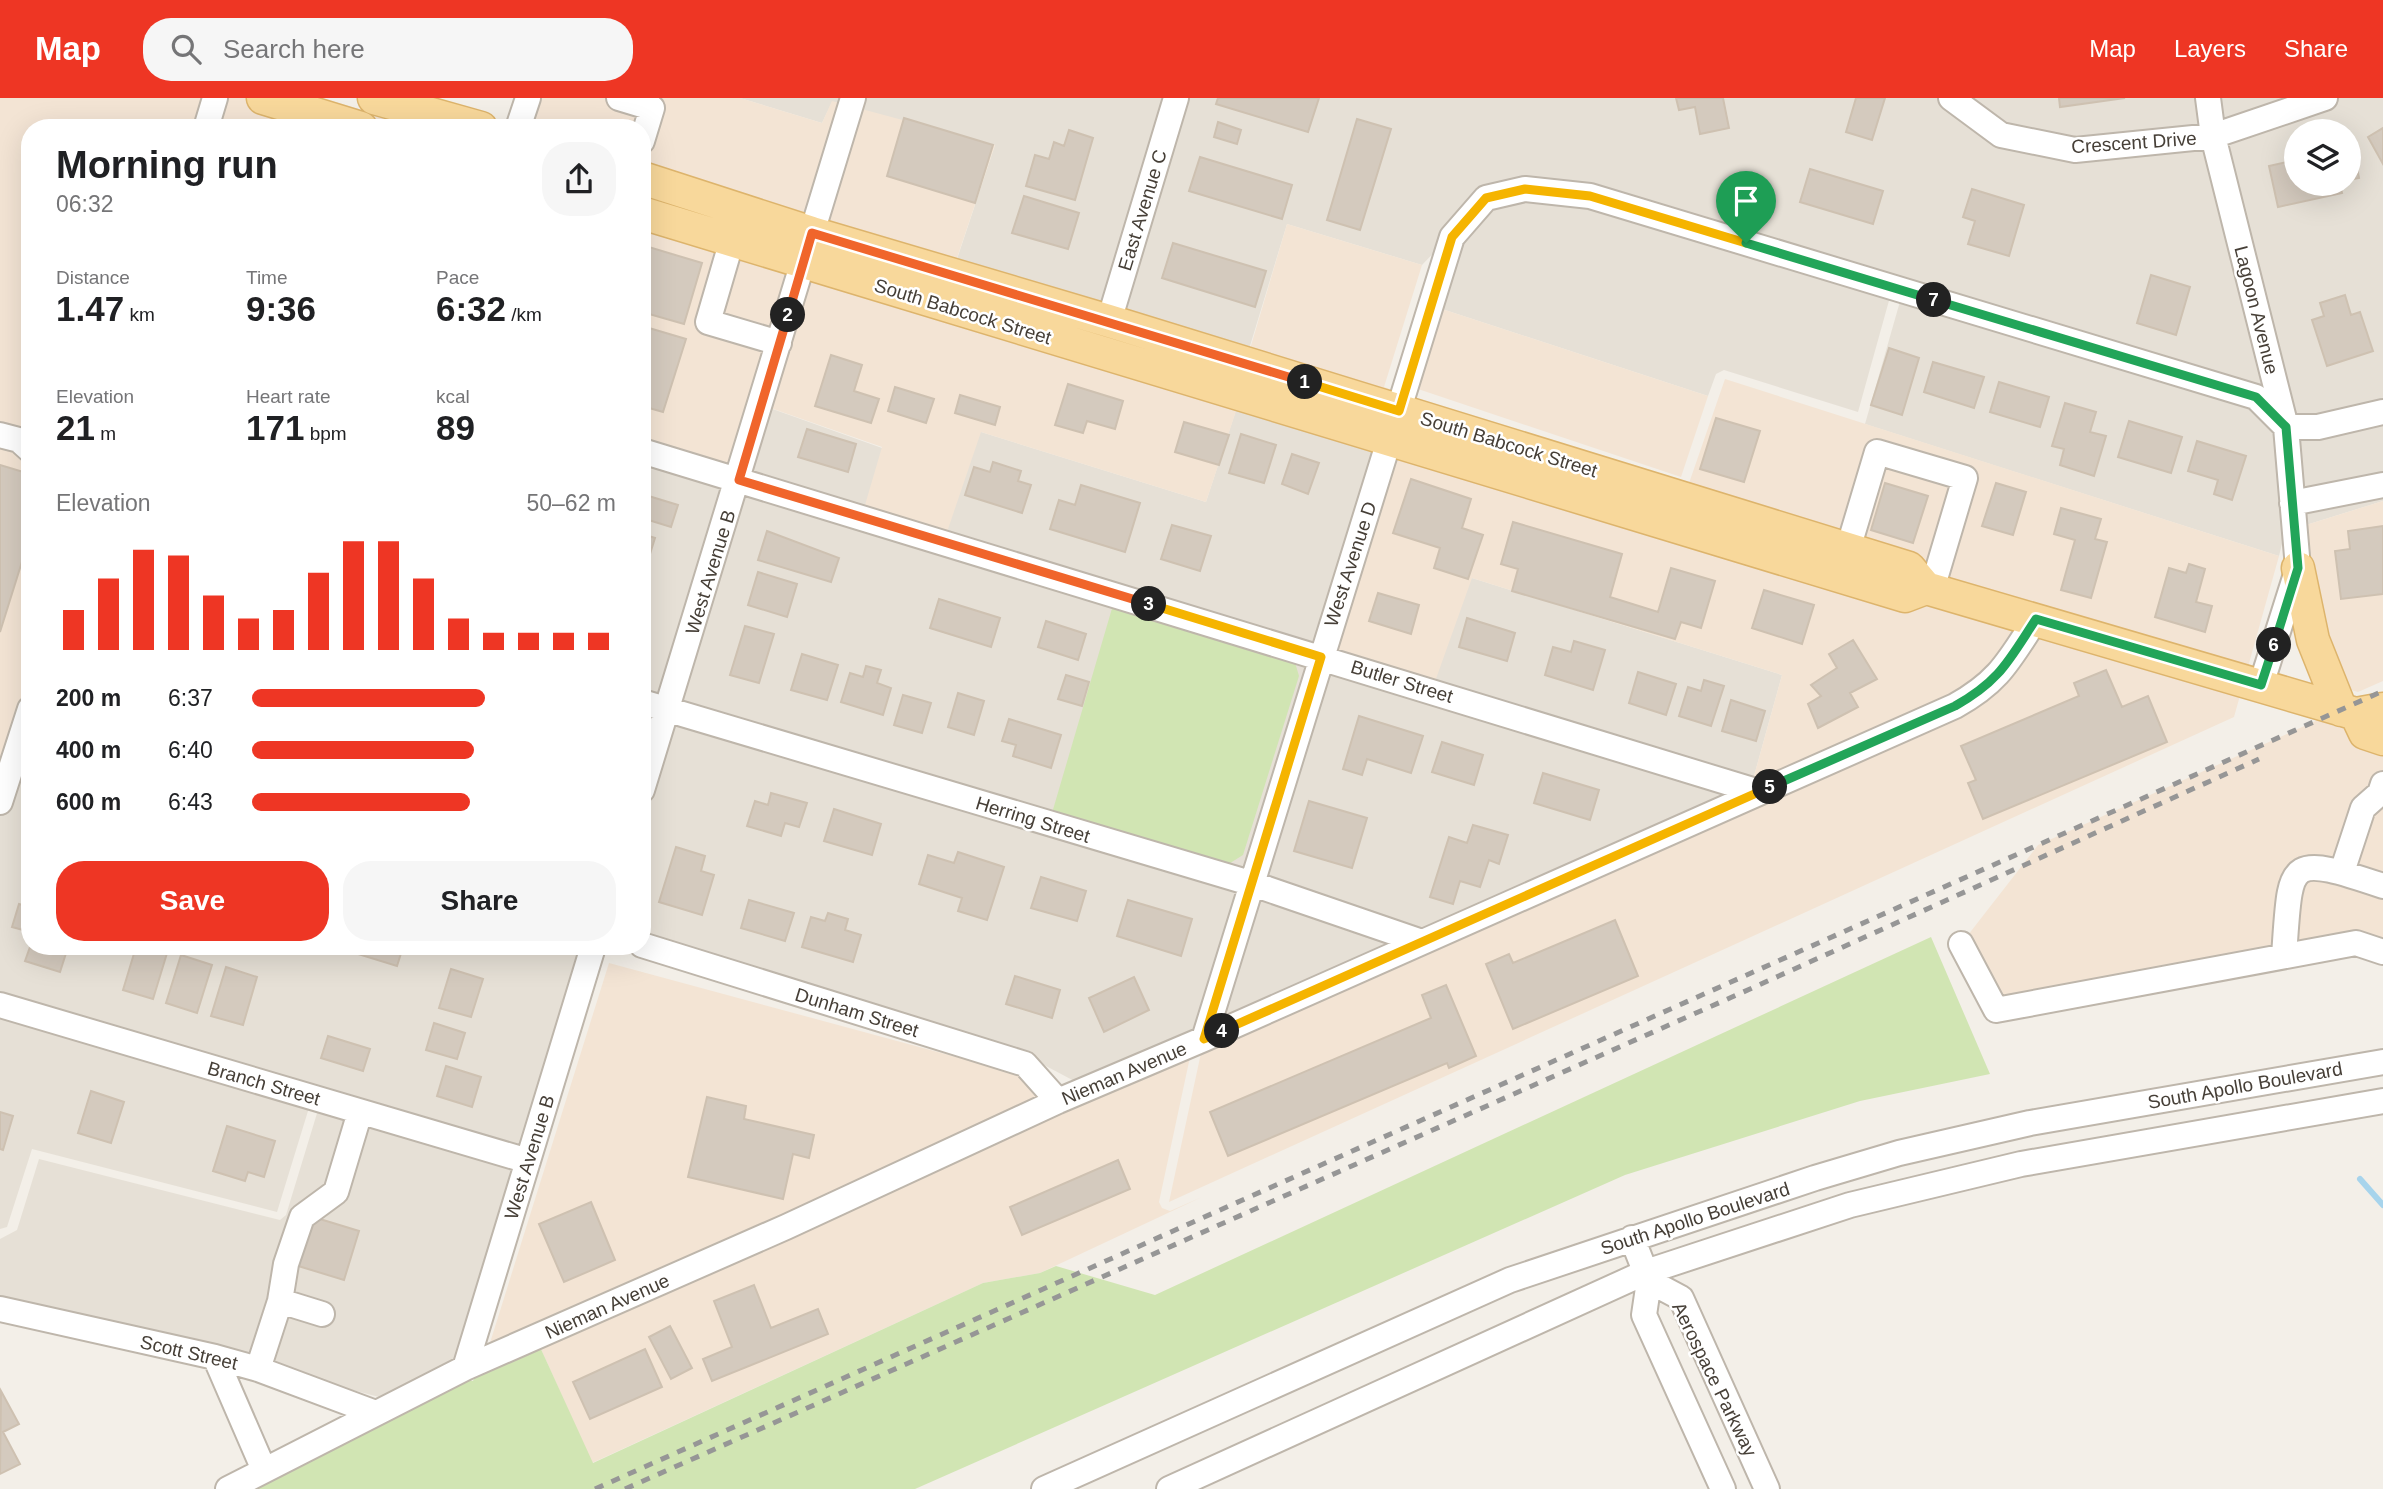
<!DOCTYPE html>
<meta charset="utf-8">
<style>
body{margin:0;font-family:Helvetica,sans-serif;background:#f6f6f6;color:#202124;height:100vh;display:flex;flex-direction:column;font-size:26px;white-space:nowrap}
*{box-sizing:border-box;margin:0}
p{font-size:23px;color:#757577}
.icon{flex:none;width:38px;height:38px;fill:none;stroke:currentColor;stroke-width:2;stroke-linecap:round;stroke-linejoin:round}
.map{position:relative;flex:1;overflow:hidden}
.details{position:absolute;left:21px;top:21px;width:630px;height:836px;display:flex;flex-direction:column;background:#fff;border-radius:28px;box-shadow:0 7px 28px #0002}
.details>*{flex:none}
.buttons{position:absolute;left:2284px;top:21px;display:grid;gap:14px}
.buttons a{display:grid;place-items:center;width:77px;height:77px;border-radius:50%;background:#fff;box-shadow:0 7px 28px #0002;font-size:35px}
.pin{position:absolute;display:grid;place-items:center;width:60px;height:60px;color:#fff;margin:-72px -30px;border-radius:50% 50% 50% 0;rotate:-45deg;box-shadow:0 0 7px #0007}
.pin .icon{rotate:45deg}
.km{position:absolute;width:35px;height:35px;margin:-18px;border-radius:50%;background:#222;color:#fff;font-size:19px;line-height:35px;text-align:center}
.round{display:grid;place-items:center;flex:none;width:74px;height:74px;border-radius:28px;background:#f6f6f6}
.headline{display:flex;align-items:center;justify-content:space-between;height:119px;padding:0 35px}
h1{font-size:38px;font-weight:600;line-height:52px}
.metrics{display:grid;grid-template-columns:repeat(3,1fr);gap:10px;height:119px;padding:7px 35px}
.metrics div{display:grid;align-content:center}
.metrics b{font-size:35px;font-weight:600}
.metrics small{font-size:19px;font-weight:400}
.metrics p{font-size:19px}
.chart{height:196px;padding:14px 35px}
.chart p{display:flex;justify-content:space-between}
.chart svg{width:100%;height:126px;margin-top:7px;stroke:#ee3624;stroke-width:6}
.cta{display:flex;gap:14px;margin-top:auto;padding:14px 35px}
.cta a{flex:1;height:80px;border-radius:28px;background:#ee3624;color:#fff;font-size:28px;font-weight:600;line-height:80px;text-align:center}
.cta a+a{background:#f6f6f6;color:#202124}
ul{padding:0 35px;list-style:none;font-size:23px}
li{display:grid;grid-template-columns:112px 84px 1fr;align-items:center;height:52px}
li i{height:18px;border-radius:9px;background:#ee3624}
header{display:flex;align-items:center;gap:42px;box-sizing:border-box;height:98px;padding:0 35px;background:#ee3624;color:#fff}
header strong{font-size:33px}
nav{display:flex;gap:38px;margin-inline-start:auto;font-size:24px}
.search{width:490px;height:63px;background:#f6f6f6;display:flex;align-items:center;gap:18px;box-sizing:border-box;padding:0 24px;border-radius:28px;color:#757577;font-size:26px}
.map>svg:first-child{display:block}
.residential{fill:#e6e0d6;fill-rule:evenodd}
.commercial{fill:#f3e4d4}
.green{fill:#d1e5b3}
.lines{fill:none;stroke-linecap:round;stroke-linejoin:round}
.stream{stroke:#a7d4ec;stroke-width:6}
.building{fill:#d4cabe;stroke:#cec1b1;stroke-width:2}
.minor-casing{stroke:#beb6ab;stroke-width:28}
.major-casing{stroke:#ddb46c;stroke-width:35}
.minor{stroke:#fff;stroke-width:24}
.major{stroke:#f8d89b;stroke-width:32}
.rail{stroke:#969696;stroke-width:5;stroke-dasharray:9 9;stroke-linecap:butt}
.split-1-casing{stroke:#fff;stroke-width:14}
.split-2-casing{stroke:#fff;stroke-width:14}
.split-3-casing{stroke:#fff;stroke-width:14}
.split-4-casing{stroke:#fff;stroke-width:14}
.split-5-casing{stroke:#fff;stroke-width:14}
.split-6-casing{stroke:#fff;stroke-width:14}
.split-7-casing{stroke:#fff;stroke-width:14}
.split-8-casing{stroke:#fff;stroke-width:14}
.split-1{stroke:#f5b400;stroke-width:9}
.split-2{stroke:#f0652b;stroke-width:9}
.split-3{stroke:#f0652b;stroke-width:9}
.split-4{stroke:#f5b400;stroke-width:9}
.split-5{stroke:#f5b400;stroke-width:9}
.split-6{stroke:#22a559;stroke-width:9}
.split-7{stroke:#22a559;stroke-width:9}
.split-8{stroke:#22a559;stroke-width:9}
.labels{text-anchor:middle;stroke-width:5;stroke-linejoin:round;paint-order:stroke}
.street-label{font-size:19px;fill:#463f37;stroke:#fff}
</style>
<header>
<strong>Map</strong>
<div class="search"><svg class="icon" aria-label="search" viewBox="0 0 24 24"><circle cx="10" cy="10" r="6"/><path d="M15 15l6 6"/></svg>Search here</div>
<nav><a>Map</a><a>Layers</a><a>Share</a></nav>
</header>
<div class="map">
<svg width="2383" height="1391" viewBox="0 0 2383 1391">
<rect width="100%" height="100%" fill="#f3efe8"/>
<path class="residential" d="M740,0H2383V314L2286,329L2292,405L2279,458L1865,326L1903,193L1590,98L1486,100L1422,167L1287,126L1246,261L955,167L995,47L832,4L822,25ZM2296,33H2348V86H2296Z
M1527,102L1588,108L1890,199L1858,314L1724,272L1716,276L1708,298L1442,211L1462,144L1493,110Z
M761,307L882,350L981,334L1206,404L1237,309L1386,354L1472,480L1782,577L1754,678L1696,712L1078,985L1029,959L642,846V353Z
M2383,325V403L2306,427L2298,340Z
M30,611V849H593L528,1063L312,1000L277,1114L32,1051L7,1129L0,1131V704Z
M318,1012L513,1070L455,1263L379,1299L0,1198V1141L17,1132L39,1061L280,1122L286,1117Z"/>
<path class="commercial" d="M0,0H323L419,30H30V611L0,691Z
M534,0H740L822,25L832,3L995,47L955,166L1247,261L1287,126L1422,167L1384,289L1687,391L1725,281L2279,458L2234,619L1169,1104L1204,941L1759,693L1754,678L1782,577L1472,480L1432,592L1321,559L1386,354L1237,310L1206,404L981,334L947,434L865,407L882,349L762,307L739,382L642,353V30H523Z
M1442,211L1708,298L1681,379L1418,291Z
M2383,403V583L2358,594L2345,590L2324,540L2309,469L2306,427Z
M2383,593V854L2356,845L1996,912L1961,846L2038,747Z
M609,865L1019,976L1040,999L780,1120L489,1248Z
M1190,959L1159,1104L1162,1110L1170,1113L1202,1099L1040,1175L983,1185L592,1365L540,1249L1064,1012Z"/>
<path class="green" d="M1113,507L1294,561L1299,578L1243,757L1227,767L1052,715Z
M1931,839L1990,976L1860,1003L1625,1077L915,1391H251L375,1326L382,1327L384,1322L467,1281L473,1283L475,1278L540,1249L593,1365L983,1185L1040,1175L1056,1168L1155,1197Z"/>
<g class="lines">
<path class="stream" d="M2360,1081L2383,1107"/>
</g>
<path class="building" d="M1218,0H1319L1308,34L1216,6Z
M1676,0H1723L1729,30L1700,36L1695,9L1679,12Z
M1856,0H1885L1872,42L1846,34Z
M2059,0H2125L2060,9Z
M904,20L993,47L975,105L887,78Z
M1357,21L1391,31L1360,132L1327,122Z
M1218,24L1241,32L1237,46L1214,39Z
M2383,30V66L2368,39Z
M1069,32L1093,40L1075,102L1026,88L1035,57L1049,61L1054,44L1064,48Z
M2353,49L2359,80L2348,82V50Z
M1200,59L1292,87L1282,121L1189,93Z
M2296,62V86H2340L2342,95L2278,109L2269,68Z
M1810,71L1883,93L1873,126L1800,104Z
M1972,91L2024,107L2009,158L1968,146L1975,123L1963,119Z
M1024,98L1079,115L1068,151L1012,135Z
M1173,145L1266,173L1255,209L1162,180Z
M642,147L702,165L684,226L642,214Z
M2151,177L2190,189L2176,237L2137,225Z
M2345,197L2351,217L2360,214L2373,253L2327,268L2312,222L2324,218L2320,205Z
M649,230L686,241L663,314L642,308V253Z
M1889,250L1919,260L1902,317L1871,307Z
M831,257L862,267L854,293L879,301L871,325L815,308Z
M1933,264L1984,279L1974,310L1924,294Z
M1999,284L2049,299L2040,329L1990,314Z
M1068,286L1123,303L1115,331L1087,323L1083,335L1055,327Z
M895,289L934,301L926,325L888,313Z
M960,297L1000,309L995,327L955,315Z
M2065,305L2096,314L2090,334L2106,338L2094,378L2060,367L2064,351L2052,348Z
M1716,320L1760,333L1744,384L1700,371Z
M2129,323L2182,339L2171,375L2118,359Z
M1184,324L1229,337L1219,367L1175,354Z
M807,331L856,346L848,374L798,359Z
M1241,336L1276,347L1264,385L1229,375Z
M2197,343L2246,358L2232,402L2214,396L2218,382L2188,373Z
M1292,356L1319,365L1308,396L1282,386Z
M993,364L1021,373L1018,383L1031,387L1022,415L965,397L974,369L990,374Z
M0,367L30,376V438L0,534Z
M1411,381L1471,401L1462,430L1483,437L1468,481L1434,470L1440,450L1393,435Z
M1885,385L1928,398L1913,445L1871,432Z
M1996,385L2026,394L2013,437L1982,428Z
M1081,387L1140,405L1125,454L1050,431L1059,402L1075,407Z
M642,396L678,407L671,429L642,420Z
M2061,410L2101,421L2095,441L2107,444L2091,500L2061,492L2075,442L2054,436Z
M1513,424L1622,456L1610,499L1658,514L1671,470L1715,483L1701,530L1681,524L1675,541L1512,493L1518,471L1501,466Z
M1172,427L1211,438L1200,473L1161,461Z
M2383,428V496L2341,501L2335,453L2350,451L2348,433Z
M767,433L839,460L831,484L758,462Z
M642,436L655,440L645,472H642Z
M2189,466L2205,471L2196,504L2212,508L2205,534L2155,519L2169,470L2186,475Z
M758,474L797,486L787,519L748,507Z
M1764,492L1814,507L1802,546L1752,530Z
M1378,495L1419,507L1411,536L1369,523Z
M939,501L1000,520L991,549L930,530Z
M1467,520L1515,535L1507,563L1459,549Z
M1046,523L1086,536L1078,562L1038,549Z
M745,528L774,536L759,585L730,577Z
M1853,542L1877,581L1850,595L1858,609L1818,630L1808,606L1821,598L1811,587L1837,570L1829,556Z
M1574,543L1605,552L1593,592L1545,577L1553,549L1571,554Z
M802,556L838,567L827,602L791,592Z
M866,568L881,572L877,585L891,590L883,617L841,604L850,575L863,579Z
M2106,572L2122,609L2148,598L2167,644L1983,721L1968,685L1976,682L1961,648L2079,598L2074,585Z
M1638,574L1676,586L1666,617L1629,605Z
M1066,577L1089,584L1082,608L1058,601Z
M1704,582L1724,588L1711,628L1679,618L1688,589L1701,593Z
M958,595L984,603L974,637L948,629Z
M903,597L931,605L922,635L894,627Z
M1731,602L1765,613L1756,643L1722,633Z
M1359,618L1423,638L1411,675L1367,661L1362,677L1343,671Z
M1009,621L1061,637L1051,670L1013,658L1016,647L1002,643Z
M1442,644L1483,657L1474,687L1432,674Z
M1543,675L1599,692L1590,722L1534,705Z
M771,695L807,705L799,729L785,725L781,738L747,728L755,703L768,707Z
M1309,703L1367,720L1352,770L1294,753Z
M834,711L881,726L872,757L824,743Z
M1473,727L1508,737L1499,766L1489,762L1480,789L1460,783L1453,806L1430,799L1449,739L1467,745Z
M676,749L705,758L701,773L714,777L702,817L659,804Z
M958,754L1004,769L987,822L958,813L962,800L919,786L928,757L954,765Z
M1041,779L1086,793L1077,823L1031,810Z
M749,802L794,815L785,843L741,830Z
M1128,802L1192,821L1181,858L1117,838Z
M19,806L30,809V834L12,829Z
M828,815L848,821L845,832L861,837L853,864L802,849L811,819L825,823Z
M1615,822L1638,878L1513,931L1486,866L1509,856L1513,865Z
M30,849H68L60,874L25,863Z
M136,849L168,852L153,901L123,892Z
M350,849H403L397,868L348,853Z
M181,857L212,867L197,915L166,905Z
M226,869L257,879L243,927L211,918Z
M451,871L483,881L471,919L439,910Z
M1015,878L1060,892L1052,920L1006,906Z
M1134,879L1149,912L1104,934L1089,900Z
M1446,887L1476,958L1449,970L1447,965L1228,1058L1210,1014L1431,920L1422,897Z
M434,925L465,935L457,961L426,952Z
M328,938L370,951L363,973L321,960Z
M446,968L481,979L472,1009L437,998Z
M91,993L124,1004L111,1045L78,1035Z
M707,999L746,1008L744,1021L814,1037L809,1060L793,1056L783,1101L688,1079Z
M0,1014L13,1018L3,1052L0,1051Z
M227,1028L275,1043L264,1079L248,1074L245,1083L213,1073Z
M1118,1062L1130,1091L1022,1137L1010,1109Z
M591,1104L615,1162L564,1184L539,1126Z
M310,1118L359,1133L344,1182L295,1167Z
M754,1187L771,1230L818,1211L828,1236L712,1283L703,1261L732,1249L714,1203Z
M670,1228L692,1270L671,1281L649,1239Z
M645,1251L662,1289L590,1321L573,1284Z
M1,1293L19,1326L3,1334L20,1366L0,1376Z"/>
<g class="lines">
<defs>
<path id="minor" d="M619,0L652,10L642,43
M1951,0L2001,37L2075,52L2213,38L2325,0
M2208,0L2213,38L2286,329L2298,470L2261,587
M206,30L215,0
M518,30L528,0
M732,142L708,224L779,245
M1109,223L1176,0
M0,337L19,342L30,352
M642,353L1759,694
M2292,405L2383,387
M1848,451L1877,354L1965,380L1932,491
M642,604L1250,785L1422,844
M642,692L853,0
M0,704L30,611
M2342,774L2363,710L2380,695L2383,686
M1961,846L1996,912L2356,845L2383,854
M642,847L1025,966L1058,1003
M2284,858C2291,761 2285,755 2383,788
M0,907L528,1063
M1204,941L1452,139L1486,100L1525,91L1590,98L2256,299L2286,329H2318L2383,314
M1632,1140L1649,1183L1644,1217L1723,1391
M1649,1183L1681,1200L1767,1391
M280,1203L286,1166L302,1119L336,1094L360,1014
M0,1211L215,1259L258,1271L373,1314
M215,1259L264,1372
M465,1270L593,849
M258,1271L280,1203L322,1216
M228,1391L465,1270L786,1129L1058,1003L1204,941L1955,608C2000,583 2009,562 2036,521
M1044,1391L1510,1182L1815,1080L1899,1055L2030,1025L2383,964
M1169,1391L1646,1174L1850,1107L2021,1066L2383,1003"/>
<path id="major" d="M263,0L361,30
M374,0L481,30
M642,80L812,135L1109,223L1909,470L1926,490L2356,616L2383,611
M642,115L1905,498L1926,490
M2298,470L2313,542L2341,612
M2356,616L2365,635L2383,641"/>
</defs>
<use href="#minor" class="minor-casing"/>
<use href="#major" class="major-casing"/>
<use href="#minor" class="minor"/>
<use href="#major" class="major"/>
<path class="rail" d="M595,1391L2383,593
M625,1391L1750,891L2259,661"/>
</g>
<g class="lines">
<defs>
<path id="split-1" d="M1305,284L1399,313L1452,139L1486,100L1525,91L1590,98L1746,145"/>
<path id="split-2" d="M788,217L812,135L1305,284"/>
<path id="split-3" d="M788,217L739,382L1149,506"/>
<path id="split-4" d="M1149,506L1321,559L1204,941L1222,933"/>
<path id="split-5" d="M1222,933L1770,689"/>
<path id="split-6" d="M1770,689L1955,608C2000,583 2009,562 2036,521L2261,587L2274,547"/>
<path id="split-7" d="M1934,202L2256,299L2286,329L2298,470L2274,547"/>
<path id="split-8" d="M1746,145L1934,202"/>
</defs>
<use href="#split-1" class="split-1-casing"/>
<use href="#split-2" class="split-2-casing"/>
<use href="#split-3" class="split-3-casing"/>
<use href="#split-4" class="split-4-casing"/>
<use href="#split-5" class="split-5-casing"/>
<use href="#split-6" class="split-6-casing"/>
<use href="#split-7" class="split-7-casing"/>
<use href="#split-8" class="split-8-casing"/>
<use href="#split-1" class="split-1"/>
<use href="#split-2" class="split-2"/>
<use href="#split-3" class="split-3"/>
<use href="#split-4" class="split-4"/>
<use href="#split-5" class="split-5"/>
<use href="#split-6" class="split-6"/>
<use href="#split-7" class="split-7"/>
<use href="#split-8" class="split-8"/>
</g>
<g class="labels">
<g class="street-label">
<text transform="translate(2134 44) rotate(-4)" y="7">Crescent Drive</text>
<text transform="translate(1142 112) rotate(-73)" y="7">East Avenue C</text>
<text transform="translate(2257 212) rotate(76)" y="7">Lagoon Avenue</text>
<text transform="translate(963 213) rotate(17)" y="7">South Babcock Street</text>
<text transform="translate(1509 346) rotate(17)" y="7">South Babcock Street</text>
<text transform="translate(1350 466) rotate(-72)" y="7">West Avenue D</text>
<text transform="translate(710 474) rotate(-73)" y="7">West Avenue B</text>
<text transform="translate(1402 583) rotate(17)" y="7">Butler Street</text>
<text transform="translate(1033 721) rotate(17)" y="7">Herring Street</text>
<text transform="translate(857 914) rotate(17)" y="7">Dunham Street</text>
<text transform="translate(1124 975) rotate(-23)" y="7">Nieman Avenue</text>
<text transform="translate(264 985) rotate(16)" y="7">Branch Street</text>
<text transform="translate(2245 987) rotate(-10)" y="7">South Apollo Boulevard</text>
<text transform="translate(529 1059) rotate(-73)" y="7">West Avenue B</text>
<text transform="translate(1695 1120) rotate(-18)" y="7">South Apollo Boulevard</text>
<text transform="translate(607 1208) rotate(-24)" y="7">Nieman Avenue</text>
<text transform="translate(189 1254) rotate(13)" y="7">Scott Street</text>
<text transform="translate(1715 1281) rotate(64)" y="7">Aerospace Parkway</text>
</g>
</g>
</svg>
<div class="buttons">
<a><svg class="icon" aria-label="layers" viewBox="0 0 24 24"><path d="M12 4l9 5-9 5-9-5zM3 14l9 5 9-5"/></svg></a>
</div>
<div class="pin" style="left:1746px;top:145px;background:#1e9e55"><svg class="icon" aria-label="arrive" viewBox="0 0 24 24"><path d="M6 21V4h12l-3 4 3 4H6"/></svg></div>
<b class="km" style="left:1305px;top:284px">1</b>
<b class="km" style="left:788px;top:217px">2</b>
<b class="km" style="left:1149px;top:506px">3</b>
<b class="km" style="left:1222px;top:933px">4</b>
<b class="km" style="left:1770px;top:689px">5</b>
<b class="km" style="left:2274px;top:547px">6</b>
<b class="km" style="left:1934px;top:202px">7</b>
<section class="details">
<div class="headline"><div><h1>Morning run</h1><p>06:32</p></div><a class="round"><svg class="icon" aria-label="share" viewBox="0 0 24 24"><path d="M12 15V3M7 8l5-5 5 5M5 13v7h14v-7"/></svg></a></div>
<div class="metrics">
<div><p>Distance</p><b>1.47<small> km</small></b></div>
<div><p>Time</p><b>9:36</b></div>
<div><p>Pace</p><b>6:32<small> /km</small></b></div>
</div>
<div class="metrics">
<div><p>Elevation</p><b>21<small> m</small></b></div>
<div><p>Heart rate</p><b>171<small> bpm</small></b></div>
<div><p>kcal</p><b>89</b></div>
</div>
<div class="chart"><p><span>Elevation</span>50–62 m</p>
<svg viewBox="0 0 160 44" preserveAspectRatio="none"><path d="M5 44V30M15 44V19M25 44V9M35 44V11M45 44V25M55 44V33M65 44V30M75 44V17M85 44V6M95 44V6M105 44V19M115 44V33M125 44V38M135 44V38M145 44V38M155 44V38"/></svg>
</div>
<ul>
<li><b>200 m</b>6:37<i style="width:64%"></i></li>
<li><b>400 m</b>6:40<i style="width:61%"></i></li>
<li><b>600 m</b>6:43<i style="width:60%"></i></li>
</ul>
<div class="cta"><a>Save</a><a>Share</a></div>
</section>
</div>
